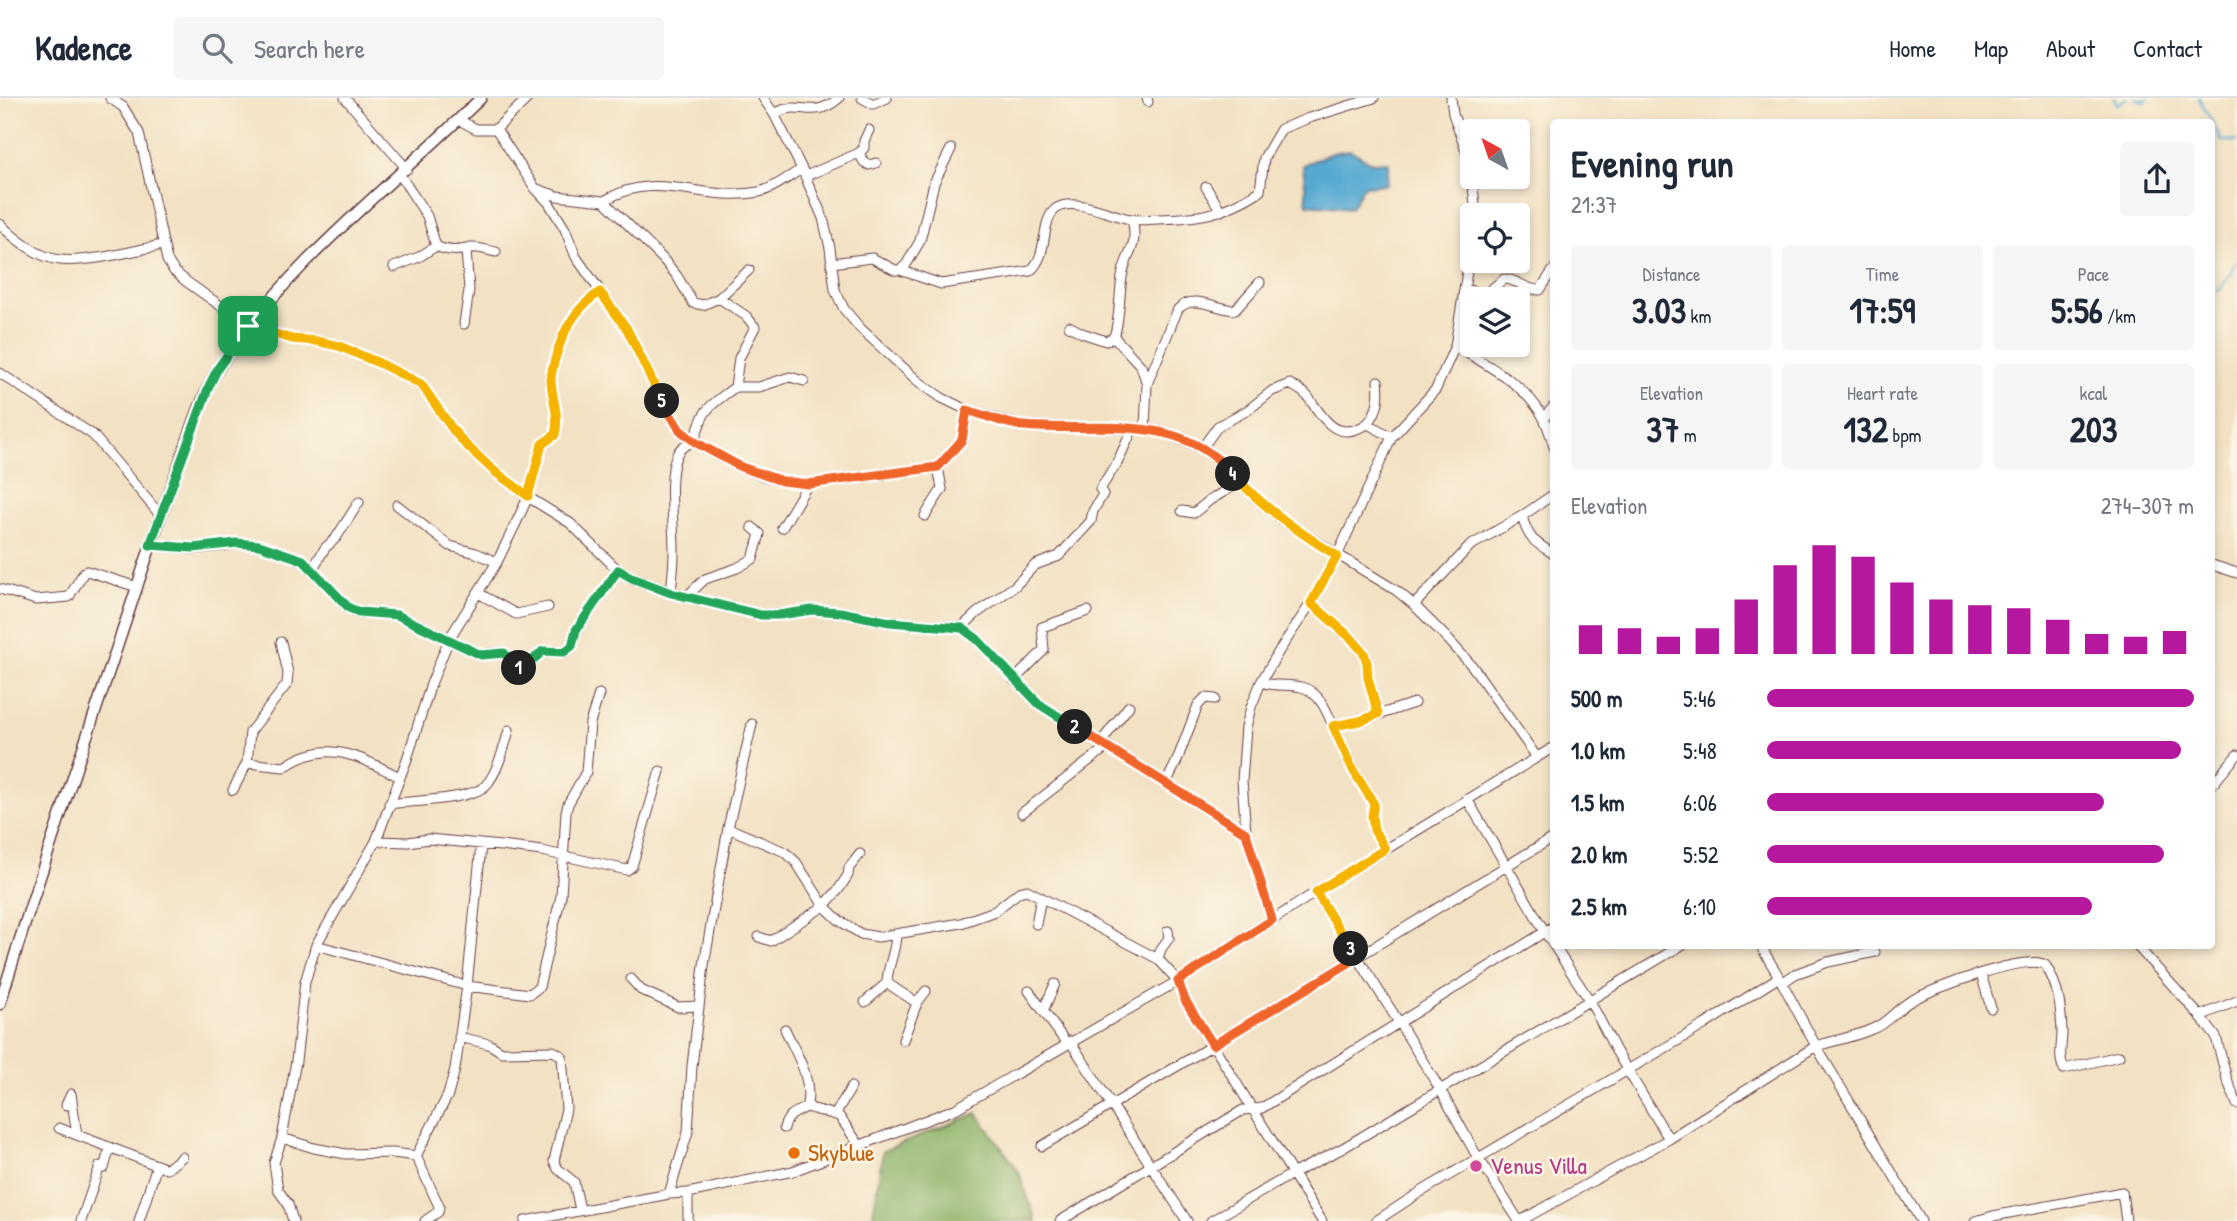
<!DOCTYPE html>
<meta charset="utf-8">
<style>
body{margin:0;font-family:"Patrick Hand",sans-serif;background:#f6f6f7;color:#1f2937;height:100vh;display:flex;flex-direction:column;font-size:26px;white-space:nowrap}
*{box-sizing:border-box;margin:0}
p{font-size:23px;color:#747a83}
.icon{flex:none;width:38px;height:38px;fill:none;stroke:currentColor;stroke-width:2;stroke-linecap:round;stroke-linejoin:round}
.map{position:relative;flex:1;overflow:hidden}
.details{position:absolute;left:1550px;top:21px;width:665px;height:830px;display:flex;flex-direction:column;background:#fff;border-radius:7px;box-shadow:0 4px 10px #0003}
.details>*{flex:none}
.needle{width:46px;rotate:320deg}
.controls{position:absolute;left:1460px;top:21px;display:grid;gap:14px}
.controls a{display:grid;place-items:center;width:70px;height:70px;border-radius:7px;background:#fff;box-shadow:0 4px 10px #0003;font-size:35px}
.pin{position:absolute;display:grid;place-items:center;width:60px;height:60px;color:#fff;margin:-30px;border-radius:14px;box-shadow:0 4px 10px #0006}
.km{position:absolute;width:35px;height:35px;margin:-18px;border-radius:50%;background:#222;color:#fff;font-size:19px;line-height:35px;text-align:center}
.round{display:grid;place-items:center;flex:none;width:74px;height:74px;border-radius:7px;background:#f6f6f7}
.headline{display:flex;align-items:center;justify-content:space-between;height:119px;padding:0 21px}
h1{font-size:38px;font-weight:700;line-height:52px}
.metrics{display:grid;grid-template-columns:repeat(3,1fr);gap:10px;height:119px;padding:7px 21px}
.metrics div{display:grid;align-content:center;border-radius:7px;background:#f6f6f7;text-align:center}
.metrics b{font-size:35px;font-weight:700}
.metrics small{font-size:19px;font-weight:400}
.metrics p{font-size:19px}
.chart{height:196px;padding:14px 21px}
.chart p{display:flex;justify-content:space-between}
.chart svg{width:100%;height:126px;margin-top:7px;stroke:#b5179e;stroke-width:6}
ul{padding:0 21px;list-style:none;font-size:23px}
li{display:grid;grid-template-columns:112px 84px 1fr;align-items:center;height:52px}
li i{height:18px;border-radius:9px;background:#b5179e}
header{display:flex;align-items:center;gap:42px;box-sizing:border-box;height:98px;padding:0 35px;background:#fff;border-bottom:2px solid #e0e1e3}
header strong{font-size:33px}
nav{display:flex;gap:38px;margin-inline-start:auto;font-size:24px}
.search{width:490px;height:63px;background:#f6f6f7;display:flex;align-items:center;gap:18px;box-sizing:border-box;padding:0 24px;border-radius:7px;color:#747a83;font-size:26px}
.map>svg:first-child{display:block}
.forest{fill:#8db369;stroke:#6c694a;stroke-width:2}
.water{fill:#55a9d1;stroke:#50647e;stroke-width:2}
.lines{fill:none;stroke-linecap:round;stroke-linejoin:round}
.stream{stroke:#55a9d1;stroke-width:2.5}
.minor-casing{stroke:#633c42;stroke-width:11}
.major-casing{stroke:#633c42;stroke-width:13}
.minor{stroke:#fff;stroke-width:9}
.major{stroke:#fff;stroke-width:10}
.split-1-casing{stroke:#fff;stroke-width:14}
.split-2-casing{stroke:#fff;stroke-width:14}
.split-3-casing{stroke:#fff;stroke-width:14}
.split-4-casing{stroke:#fff;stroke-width:14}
.split-5-casing{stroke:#fff;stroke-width:14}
.split-6-casing{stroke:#fff;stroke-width:14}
.split-1{stroke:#22a559;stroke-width:9}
.split-2{stroke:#22a559;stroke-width:9}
.split-3{stroke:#f0652b;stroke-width:9}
.split-4{stroke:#f5b400;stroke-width:9}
.split-5{stroke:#f0652b;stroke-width:9}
.split-6{stroke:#f5b400;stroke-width:9}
.food-dot{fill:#e8710a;stroke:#fcf5e5;stroke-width:2.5}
.hotel-dot{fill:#d1479c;stroke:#fcf5e5;stroke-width:2.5}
.labels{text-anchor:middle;stroke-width:5;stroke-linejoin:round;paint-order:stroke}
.food-label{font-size:24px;fill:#c56008;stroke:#fcf5e5;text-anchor:start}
.hotel-label{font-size:24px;fill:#b23c85;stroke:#fcf5e5;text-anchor:start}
</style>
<header>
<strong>Kadence</strong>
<div class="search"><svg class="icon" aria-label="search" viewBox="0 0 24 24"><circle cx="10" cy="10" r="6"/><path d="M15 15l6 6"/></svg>Search here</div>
<nav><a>Home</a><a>Map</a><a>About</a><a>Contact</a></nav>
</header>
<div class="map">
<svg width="2237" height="1123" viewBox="0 0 2237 1123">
<rect width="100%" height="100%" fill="#fcf5e5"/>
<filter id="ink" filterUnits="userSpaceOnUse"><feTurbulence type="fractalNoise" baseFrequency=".0143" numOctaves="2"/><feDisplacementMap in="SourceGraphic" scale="14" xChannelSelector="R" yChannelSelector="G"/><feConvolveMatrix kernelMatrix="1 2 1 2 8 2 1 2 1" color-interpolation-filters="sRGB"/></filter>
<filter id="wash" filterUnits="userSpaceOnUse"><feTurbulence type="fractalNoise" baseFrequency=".00686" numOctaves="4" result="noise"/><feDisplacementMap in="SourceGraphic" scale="28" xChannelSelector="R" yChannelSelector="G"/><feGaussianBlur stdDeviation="1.57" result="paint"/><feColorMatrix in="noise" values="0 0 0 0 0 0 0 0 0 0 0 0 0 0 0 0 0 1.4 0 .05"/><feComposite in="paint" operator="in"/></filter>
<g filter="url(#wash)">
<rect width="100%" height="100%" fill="#f2e1c2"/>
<path class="forest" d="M977,1015L1019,1074L1036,1123H872L883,1053Z"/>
<path class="water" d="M1350,52L1372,65L1389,64L1386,86L1364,88L1351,110L1307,106L1303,67L1332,55Z"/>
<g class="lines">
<path class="stream" d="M2114,0L2117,6L2127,0
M2135,0L2145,3
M2143,0L2145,3L2149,0
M2199,0L2222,43H2237
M2212,194L2220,192L2237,164"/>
</g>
</g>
<g filter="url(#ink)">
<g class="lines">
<defs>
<path id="minor" d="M110,0L123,9L139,35L167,162L174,173L187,184L249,228L292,241L316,243L339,248L379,265L421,286L453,333L494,373L528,399L570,425L618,472L632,480L686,499L761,517H779L812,512L840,514L890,524L962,529L977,541L1039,606L1246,735L1272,822
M345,0L407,71
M528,0L496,31L535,90L549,105L565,131L576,159L627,231L653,285L673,321L680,332L694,344L741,369L763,378L782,383L808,386L938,369L962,342L967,312
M763,0L774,16L802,71L823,120L830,150L835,192L844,211L860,230L919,284L942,300L967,312L1022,328L1145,331L1159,333L1202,350L1226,369L1254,399L1286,425L1397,493L1414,507L1445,538L1473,569L1536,658
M862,0L873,6L887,0
M1147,0L1148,4
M1451,0L1453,16L1467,55L1472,76
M774,16C802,0 811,24 839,0
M459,22L476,31H496
M859,55L864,64L869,67L876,65
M806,78L859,55L864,50V43L869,32
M1472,79L1476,117
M1206,89L1221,113
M537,91L557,98L604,103L663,161L677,178L693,205L703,207L719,200L746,218L755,229L739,260L735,289C707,310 704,309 694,344C688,345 681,349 677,356C666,381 675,429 674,456C674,469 672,482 671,495
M604,103C657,70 701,105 759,94C774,91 789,78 802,71
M1132,121C1139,151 1126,154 1122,179C1119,199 1120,221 1114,239L1141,268L1147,286L1145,331
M0,126C15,141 39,160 60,162C90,165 134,152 163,147
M436,148C449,154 458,153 472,150C479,149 489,153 496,154
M831,165L872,160L895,172H900L906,167L920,143L934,85L951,51
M394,169L419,159L436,148L427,118L400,77
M900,172L941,186L1030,173C1050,157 1039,122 1057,110C1075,99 1111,118 1131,121C1139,123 1149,121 1158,121C1200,120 1224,116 1260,93L1264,60L1281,31L1309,20L1374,0
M1465,191L1485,196L1504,181C1518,181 1526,193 1540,192L1554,171
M719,200L749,172
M464,226L469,192L466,153
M1069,228L1082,235L1106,243L1114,239
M1455,248C1486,266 1523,285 1542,317C1548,327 1551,339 1554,349
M0,275L93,337L161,418
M1147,286L1178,211C1193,195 1216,211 1235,212L1260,184
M735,289H759L790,279L804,283
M1544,320L1554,308
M1368,326L1392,339
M1202,350L1218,328L1248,312L1272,293L1290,286C1296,290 1304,293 1308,299C1321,316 1333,342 1359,330C1362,329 1366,327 1368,325C1379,313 1380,298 1378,283
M397,407L450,448L476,455L497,464
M1182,413L1194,415L1210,402L1240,384
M925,418L942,391L938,369
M1522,418C1528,441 1534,444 1554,456
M782,430L808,386
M150,447L193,451L224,448L238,445L259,447L303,462L349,510L359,514L397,517L449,541
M2212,467L2237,475
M312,472L325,450L336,440L359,404
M0,491L36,502L69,499L84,474L87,473L137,489
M478,495L516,516L548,509
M686,499L705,481L737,470L753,461L760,436L752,429
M1311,505L1351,540L1364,555L1367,564L1368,580L1379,616
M1414,507L1470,448L1522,418L1554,396
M962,529L977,515L1015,488L1035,467L1059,458L1091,423L1093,413L1103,396L1100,391L1117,365L1133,330
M449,543L481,557L491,555H504L519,570L527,567L543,553L564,554L572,548L577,532L618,472
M1014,582L1044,552L1042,529L1088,513
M1261,584C1276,589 1288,586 1301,589C1319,593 1327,613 1333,628L1360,623L1414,605
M1333,628L1354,672L1374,706L1372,718L1374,732L1385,752
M1101,644L1129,608
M247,665L284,669C328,639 358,659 400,679
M1166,685L1176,665L1198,607L1205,600L1215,601
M2212,687L2237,657
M233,692L247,665L250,634L287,586L288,575L281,544
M1467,701L1545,834L1590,903L1616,953L1669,1041
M389,706C411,703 470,702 485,688C497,677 505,647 509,632
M1022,715L1108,648
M728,730L785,754L796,764L824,808L840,823L861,836L878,839L961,825L995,813L1019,794L1027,792L1158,861L1178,883L1185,902L1322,1123
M1246,735L1242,683L1246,629L1251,609L1261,584L1279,553L1311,505L1337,458L1392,339L1436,291L1455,248L1472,143
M376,743L408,744L429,741L501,748L542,753L627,772L632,768L660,673
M1316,794L1400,926L1441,993L1474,1053L1519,1123
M1036,826L1041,799
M759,839L771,843L824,808L839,791L848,777L849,770L860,756
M316,847L467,888L530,896L539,889L561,798L566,714L568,706L586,674L590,625L599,596
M1760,847L1779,879L1816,948C1835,942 1855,939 1872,931C1887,926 1897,910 1911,903C1928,892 2035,852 2046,868C2059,889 2061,910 2062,934C2062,947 2058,960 2064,971L2119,958
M2136,847L2200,918L2216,939L2227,981L2237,1006
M1158,861L1161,851L1169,840L1168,833
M1981,876L1991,910
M631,881L641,892L678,909L699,908
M887,885C887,868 896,854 896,836
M1782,885L1795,876L1828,864L1875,854
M1029,893L1067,946
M865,904L887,885L917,905
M1043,913L1055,886
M2200,918L2237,903
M785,931C796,956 812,978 807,1006L810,1010L839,1018L860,1048
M459,939L489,946L502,954L553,953L562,958L566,1011L554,1063L558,1071L574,1084L580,1112
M903,942L917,905L926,893
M1070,943L1187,1123
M836,1017C839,1006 847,999 851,989
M59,1030L77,1037L71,996L66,1007
M784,1030C788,1016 796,1014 809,1008
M77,1037L167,1071L182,1059
M282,1040L314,1050L346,1056L393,1055L416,1058L439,1108L438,1114L425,1123
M1042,1048L1213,947L1554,739
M416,1058L448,997L455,971L467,888L481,748
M669,1096L688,1034L692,968L704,867L728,730L752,626
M81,1123L100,1068L104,1070L110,1049
M139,1123L157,1067
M293,1123L288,1106L278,1092L274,1065L282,1040L296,963L305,884L316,847L376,743L407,661L431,586L449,541L497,464L517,423L528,399L542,346L555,337C560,317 552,302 551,282C551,270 562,235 570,225C577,213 589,201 600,193
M525,1123L669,1096L688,1095L793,1073L955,1011L1178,883L1316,794L1554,649
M688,1123V1095
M1060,1123L1243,1012L1262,1010L1554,828
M1211,1123L1292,1076L1343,1050L1682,847
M1376,1123L1419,1095L1704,927L1779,879
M1520,1123L1669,1041L1816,948L1921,1123
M1975,1123L1993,1118L2122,1094L2126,1123"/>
<path id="major" d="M0,906C41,768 90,632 135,495C150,448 167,401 183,355C194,326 203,294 220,268C290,163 392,87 481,0"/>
</defs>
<use href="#minor" class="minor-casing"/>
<use href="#major" class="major-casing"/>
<use href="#minor" class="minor"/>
<use href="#major" class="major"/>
</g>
</g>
<g class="lines" filter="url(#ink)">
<defs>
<path id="split-1" d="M248,228L218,270L209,288L150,447L193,450L237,445L259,447L303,462L349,510L359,514L397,517L481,557L504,555L519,570"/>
<path id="split-2" d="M519,570L527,567L543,553L564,554L572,548L576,532L618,472L632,480L671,495L761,517H779L812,512L840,514L890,524L962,530L977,541L1039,606L1075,629"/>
<path id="split-3" d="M1075,629L1246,735L1272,822L1178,883L1185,902L1213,947L1357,860L1351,851"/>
<path id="split-4" d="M1233,376C1263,410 1299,434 1337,458L1311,505L1351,540L1364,555L1367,565L1368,580L1378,616L1360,623L1333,628L1353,672L1374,706L1372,718L1374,732L1385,751L1316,794L1351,851"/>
<path id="split-5" d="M662,303L680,332L695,344L741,369L782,383L808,386L938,369L962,342L967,312C985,317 1006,327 1024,328C1099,335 1176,312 1233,376"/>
<path id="split-6" d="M248,228L292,241L316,243L339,248L379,265L421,286L453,332L465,346L494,373L528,398L542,346L555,337C560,317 552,302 551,282C551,270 562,236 570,225C577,213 589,201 600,194L627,231L662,303"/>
</defs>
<use href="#split-1" class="split-1-casing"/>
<use href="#split-2" class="split-2-casing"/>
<use href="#split-3" class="split-3-casing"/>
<use href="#split-4" class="split-4-casing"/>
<use href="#split-5" class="split-5-casing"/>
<use href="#split-6" class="split-6-casing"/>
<use href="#split-1" class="split-1"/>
<use href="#split-2" class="split-2"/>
<use href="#split-3" class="split-3"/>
<use href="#split-4" class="split-4"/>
<use href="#split-5" class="split-5"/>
<use href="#split-6" class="split-6"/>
</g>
<circle class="food-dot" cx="794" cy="1055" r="7"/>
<circle class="hotel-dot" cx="1476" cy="1068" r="7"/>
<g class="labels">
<g class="food-label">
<text x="808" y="1063">Skyblue</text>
</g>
<g class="hotel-label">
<text x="1490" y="1076">Venus Villa</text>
</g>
</g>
</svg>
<div class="controls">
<a><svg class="needle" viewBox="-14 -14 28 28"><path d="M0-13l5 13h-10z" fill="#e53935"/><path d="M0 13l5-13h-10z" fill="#747a83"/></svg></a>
<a><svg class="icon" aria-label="locate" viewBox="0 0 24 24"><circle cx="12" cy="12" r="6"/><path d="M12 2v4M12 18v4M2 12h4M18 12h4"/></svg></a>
<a><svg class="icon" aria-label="layers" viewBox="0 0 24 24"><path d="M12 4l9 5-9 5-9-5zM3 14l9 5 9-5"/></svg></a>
</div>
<div class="pin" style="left:248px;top:228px;background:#1e9e55"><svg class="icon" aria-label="arrive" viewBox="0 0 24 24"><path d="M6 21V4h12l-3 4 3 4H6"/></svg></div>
<b class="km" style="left:519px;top:570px">1</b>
<b class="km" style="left:1075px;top:629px">2</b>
<b class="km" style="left:1351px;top:851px">3</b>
<b class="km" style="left:1233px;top:376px">4</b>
<b class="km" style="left:662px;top:303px">5</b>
<section class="details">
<div class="headline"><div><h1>Evening run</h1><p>21:37</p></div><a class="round"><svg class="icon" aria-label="share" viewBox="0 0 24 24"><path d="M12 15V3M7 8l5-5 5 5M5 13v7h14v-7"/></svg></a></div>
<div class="metrics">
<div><p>Distance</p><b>3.03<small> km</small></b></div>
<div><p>Time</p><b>17:59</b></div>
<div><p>Pace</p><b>5:56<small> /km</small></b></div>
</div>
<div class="metrics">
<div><p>Elevation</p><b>37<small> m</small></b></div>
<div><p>Heart rate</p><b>132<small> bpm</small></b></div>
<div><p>kcal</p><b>203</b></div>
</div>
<div class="chart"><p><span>Elevation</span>274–307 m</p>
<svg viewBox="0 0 160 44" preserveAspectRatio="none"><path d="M5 44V34M15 44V35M25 44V38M35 44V35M45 44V25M55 44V13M65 44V6M75 44V10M85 44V19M95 44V25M105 44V27M115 44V28M125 44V32M135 44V37M145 44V38M155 44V36"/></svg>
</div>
<ul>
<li><b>500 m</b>5:46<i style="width:100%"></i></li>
<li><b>1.0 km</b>5:48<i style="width:97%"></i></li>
<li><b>1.5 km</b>6:06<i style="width:79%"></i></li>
<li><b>2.0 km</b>5:52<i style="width:93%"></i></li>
<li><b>2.5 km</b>6:10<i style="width:76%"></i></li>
</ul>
</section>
</div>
